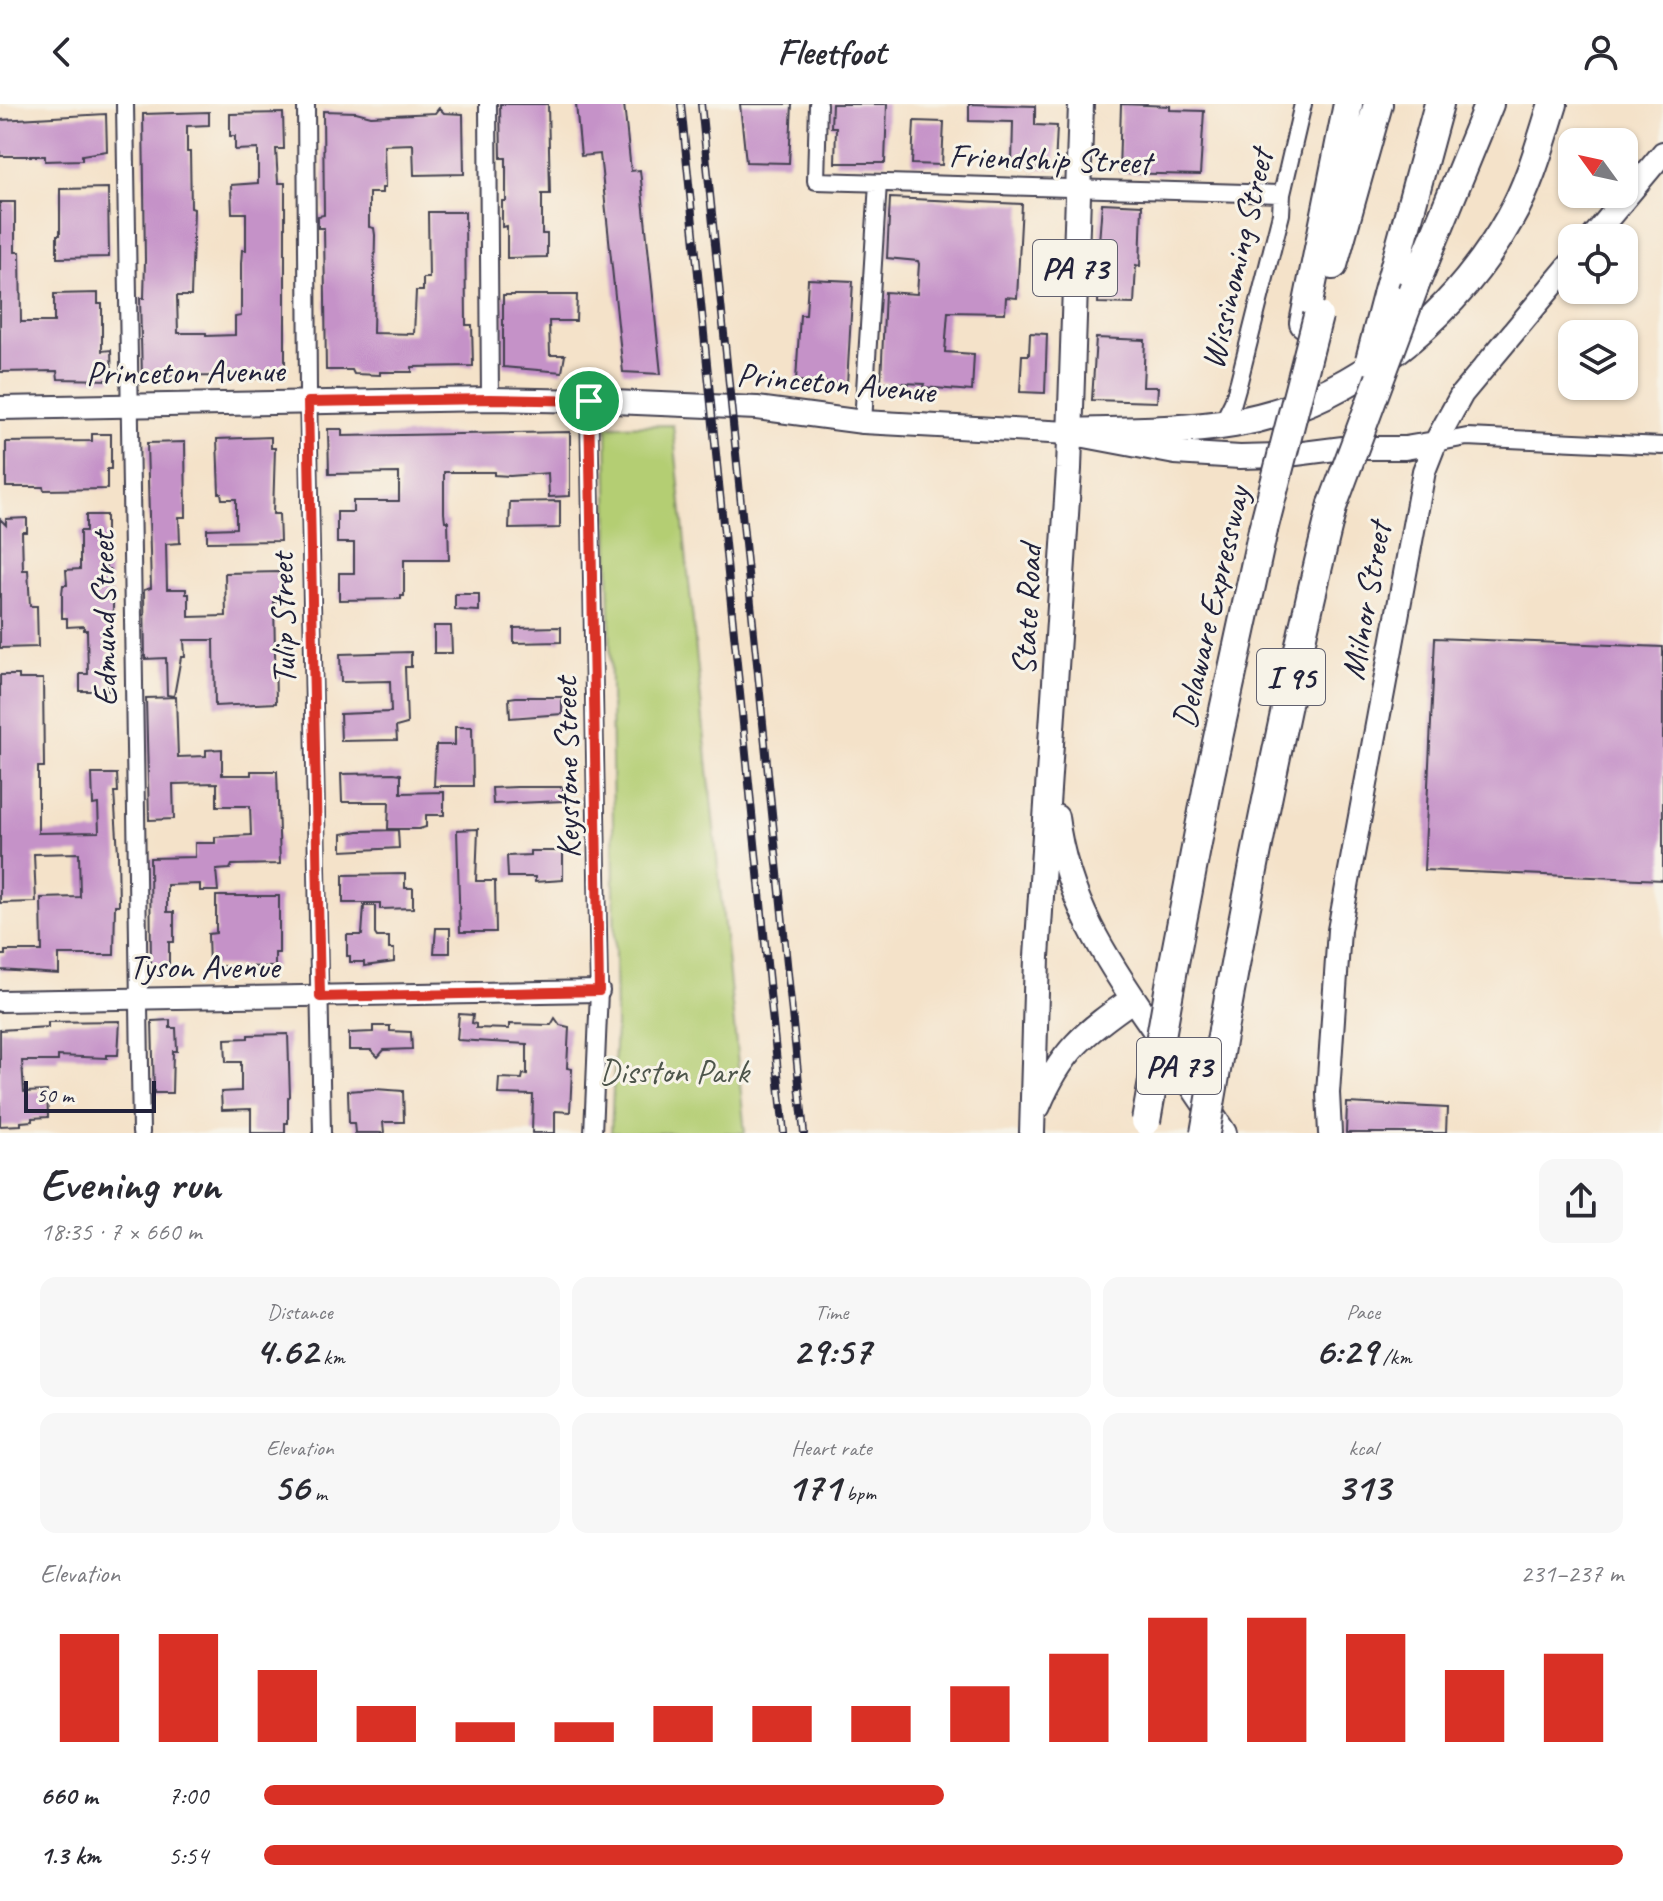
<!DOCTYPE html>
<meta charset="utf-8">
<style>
body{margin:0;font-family:Caveat,sans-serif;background:#f7f7f7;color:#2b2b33;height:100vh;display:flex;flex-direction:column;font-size:30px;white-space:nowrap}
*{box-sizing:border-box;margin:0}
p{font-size:26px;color:#7c7c81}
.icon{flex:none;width:44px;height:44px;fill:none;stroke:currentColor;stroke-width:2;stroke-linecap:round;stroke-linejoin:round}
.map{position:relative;height:1029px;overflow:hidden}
.drawer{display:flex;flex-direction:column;background:#fff;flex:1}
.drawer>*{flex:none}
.needle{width:52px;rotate:303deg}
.tools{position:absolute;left:1558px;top:24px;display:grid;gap:16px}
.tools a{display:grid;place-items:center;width:80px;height:80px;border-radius:16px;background:#fff;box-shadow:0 2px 6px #0004;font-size:40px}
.scale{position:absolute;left:24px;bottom:20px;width:132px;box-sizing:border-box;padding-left:8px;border:4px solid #22223b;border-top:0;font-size:22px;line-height:28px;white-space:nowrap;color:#22223b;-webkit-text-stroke:6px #f7f3e8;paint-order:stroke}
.pin{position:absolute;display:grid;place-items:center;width:68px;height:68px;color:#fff;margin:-34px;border:4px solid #fff;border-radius:50%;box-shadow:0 2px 8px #0007}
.round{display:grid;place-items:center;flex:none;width:84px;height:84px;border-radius:16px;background:#f7f7f7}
.head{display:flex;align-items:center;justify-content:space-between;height:136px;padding:0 40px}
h1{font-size:44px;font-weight:600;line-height:60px}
.figures{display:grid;grid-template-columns:repeat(3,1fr);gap:12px;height:136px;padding:8px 40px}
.figures div{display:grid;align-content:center;border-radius:16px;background:#f7f7f7;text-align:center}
.figures b{font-size:40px;font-weight:600}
.figures small{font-size:22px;font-weight:400}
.figures p{font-size:22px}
.chart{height:224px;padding:16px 40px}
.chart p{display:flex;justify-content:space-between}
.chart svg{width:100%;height:144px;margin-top:8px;stroke:#d93025;stroke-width:6}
ul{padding:0 40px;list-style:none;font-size:26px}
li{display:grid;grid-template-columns:128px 96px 1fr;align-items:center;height:60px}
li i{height:20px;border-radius:10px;background:#d93025}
header{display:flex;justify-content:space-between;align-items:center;height:104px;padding:0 40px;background:#fff;font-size:36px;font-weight:600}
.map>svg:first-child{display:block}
.green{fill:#b4ce73;stroke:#6b7857;stroke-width:2}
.building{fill:#c592c8}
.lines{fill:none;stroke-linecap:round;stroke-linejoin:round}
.minor-casing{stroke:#423f50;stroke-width:20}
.tertiary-casing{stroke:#423f50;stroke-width:24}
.secondary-casing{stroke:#423f50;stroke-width:26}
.primary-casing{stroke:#423f50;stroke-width:28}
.motorway-casing{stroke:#423f50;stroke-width:32}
.minor{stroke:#fff;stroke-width:16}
.tertiary{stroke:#fff;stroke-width:20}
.secondary{stroke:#fff;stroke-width:22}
.primary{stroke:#fff;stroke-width:24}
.motorway{stroke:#fff;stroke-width:28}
.rail-casing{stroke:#22223b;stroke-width:8}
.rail{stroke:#f7f3e8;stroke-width:5;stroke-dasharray:15;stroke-linecap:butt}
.motorway-bridge-casing{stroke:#423f50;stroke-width:32;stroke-linecap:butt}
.motorway-bridge{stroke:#fff;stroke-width:28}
.route-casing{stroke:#fff;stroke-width:16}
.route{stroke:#d93025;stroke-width:10}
.labels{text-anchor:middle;stroke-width:6;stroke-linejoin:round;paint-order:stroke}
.shield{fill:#f7f3e8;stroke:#62616f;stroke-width:2}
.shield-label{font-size:32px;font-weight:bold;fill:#22223b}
.street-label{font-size:34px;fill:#22223b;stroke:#f7f3e8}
.park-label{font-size:34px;fill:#4e564c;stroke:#f7f3e8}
</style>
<header><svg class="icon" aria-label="back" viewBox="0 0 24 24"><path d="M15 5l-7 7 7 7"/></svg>Fleetfoot<svg class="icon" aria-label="person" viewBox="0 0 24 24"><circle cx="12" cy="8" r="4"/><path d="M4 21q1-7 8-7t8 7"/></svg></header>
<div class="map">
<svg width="1663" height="1029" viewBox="0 0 1663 1029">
<rect width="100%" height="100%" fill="#f7f3e8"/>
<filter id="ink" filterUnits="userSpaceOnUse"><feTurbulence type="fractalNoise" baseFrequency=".0125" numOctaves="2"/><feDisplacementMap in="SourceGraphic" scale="16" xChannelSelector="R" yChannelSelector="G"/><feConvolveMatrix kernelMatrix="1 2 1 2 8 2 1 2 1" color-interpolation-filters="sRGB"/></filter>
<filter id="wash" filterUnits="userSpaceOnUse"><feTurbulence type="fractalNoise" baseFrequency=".006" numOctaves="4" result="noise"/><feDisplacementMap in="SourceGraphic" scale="32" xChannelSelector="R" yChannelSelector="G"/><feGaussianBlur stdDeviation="1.8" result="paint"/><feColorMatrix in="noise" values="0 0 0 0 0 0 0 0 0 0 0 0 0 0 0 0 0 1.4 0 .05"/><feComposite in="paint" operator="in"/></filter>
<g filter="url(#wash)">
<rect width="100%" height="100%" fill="#f4e2c9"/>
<path class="green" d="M673,321L745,1029H611L616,921L607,322Z"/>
<g id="blocks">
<path class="building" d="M500,0H548L550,90H542V130H547V153L507,154V122L502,123V97H506V54H501Z
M576,0H624L631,67L640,66L661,270L623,268L600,50L581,52Z
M740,0H792L789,59L746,58Z
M832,0H887L885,59H835L836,23H831Z
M969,0L1035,2V21L1057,22L1055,65H1031V61H1012L1013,18L969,17Z
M1121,0L1170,2V6L1204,7L1200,71L1119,69Z
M439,4L444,9L463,10L464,70L414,71L413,40L384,41L385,84H382V89H369V123L374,124L375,131L373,229L414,230L416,187H423V174H429L428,108H465L466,221H472L473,262L412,263V268H380V271L354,270L352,266H326L324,124H318V112L324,111L323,7L356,8L371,12L435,9Z
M209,8V21L187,22V48H190L191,104L194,105L191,192H177L178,229H206V232L235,231V213L241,212V160L242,146H246V109H232L231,81L258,79V45L235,46V32H230V10L283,9L284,45H276L278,79H285V274L231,275H227V272L142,273L140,194H144L145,156L143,10Z
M106,10L107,47L82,51V56L45,57V52H0V16Z
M914,17L944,18L942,61L912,60Z
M108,84L109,153L57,154V131H60V85Z
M890,94L1022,100L1017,194L1006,193L1005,209L948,208L945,248L974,250L972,287L923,283L924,280L881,278L885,188L917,190L919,160L918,157L887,154Z
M0,98H15V148H20L21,218H54V190L98,189V200H102V247L111,246L112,276L58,275L57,267L0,268Z
M1102,99L1142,101L1140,162L1136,161L1134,200L1098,199L1099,178H1096Z
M808,175L853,177L847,280L796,277L800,211H806Z
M503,191H577L576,217H549L550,251H565L562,268L503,263Z
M1030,229L1047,230L1045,289L1020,288L1022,251H1029Z
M1096,234L1145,236L1143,283H1158L1157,298L1092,296Z
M328,325H342V332L570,328V392L549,393L548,369L510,372L494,371V368H444V409L445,417H448L449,456H404V492H401V495L339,496V469H354V439H337V408H353V397H399V369L329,370Z
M92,330H111V365H107V385L44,386L43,383H6V338L92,337Z
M271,333V344H275L273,410H279L280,437L207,438V425L236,424V395H222L221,389H219L217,335Z
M185,338L186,413H179L180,439L166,440L167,485H186V490H189V513L226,512L225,469L281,468V498H274L276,599L215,602L214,536H184L185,553H181L174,592L167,591L166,554L145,555L144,486L151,484L147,339Z
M560,397V424L509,425L510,398Z
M86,411H106V465H110V489H113V512L111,513V525H109L108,587H80V570H88L87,526H84V522L67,523V514H62V490L63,481H67L66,466L80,465V427H86Z
M27,414V428H22L23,466H28L30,502H37L38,543L0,544V415L6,421V415Z
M455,490H479V507L455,506Z
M434,522H451L452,549H434Z
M561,523V538L514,539V524Z
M1435,534L1663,543V776L1424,766Z
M411,548V563H405L407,620L396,623L397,636L341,637L340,610L391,608L390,577L341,578L340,550Z
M0,571H19V575H43L44,663H38V729L99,728L98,700L93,701L92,670H117L118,688H114L118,749L119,801H115L114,851H59V870L0,866V851H5V847H42L41,794L80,793L79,749L34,750L36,798L0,799Z
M176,593L178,653L206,652V646L222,645V671H251V667H277L280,760L232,761L230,765L216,766L218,787H200V780L167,781V808H174V838H169V865H151L150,754L195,753V739H215V733L251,731L250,702H217V679L173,680L174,715L149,716L146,594Z
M516,593H562V610L510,614L509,594Z
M455,623H472L473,682H434L436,641H455Z
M394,669L401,670V689L444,688V711H426V723L419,725H388L389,698H342L341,670Z
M517,683H563V697L493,700L492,684Z
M478,725L476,777H495L496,828H460L457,726Z
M398,726L399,744L342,747V730L358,727Z
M530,747H563V776L535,778V773H508L507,752L530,751Z
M405,770V784H413V804L380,805V799H343V771Z
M216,792H279V849H275V863L209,862L208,830L216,829Z
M364,802H375V830L377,833H389V845H394V858L364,862V858H350V852H347V831H362Z
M436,824H450V849H434Z
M459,910L473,911L472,919L476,920V924L509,925V920L551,921L555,914L560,921L569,923L567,964L572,965L570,1008L555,1007V1029H532L533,991L498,990L499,974L522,975L523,970L527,971V940L457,936Z
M170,916V924H176L177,947H173L172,989H154L152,917Z
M120,917L118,951H107V954L58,952V957H22L24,988L47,987L48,1013L32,1014V1017L21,1018V1021L0,1022V926L48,923V918Z
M373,922H390V927L411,928L412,945L384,946L378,953L371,946H349V929L373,928Z
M288,930L290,992L288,994V1019H285V1029H251V1005L222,1006L221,988L241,987V958H226L225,935L248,934V931Z
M375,985L403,987L404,1018H383L384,1029H355L354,1019H349L348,987Z
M1347,999L1447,1004L1446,1029H1346Z"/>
</g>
</g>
<g filter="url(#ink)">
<use href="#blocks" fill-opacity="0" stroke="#423f50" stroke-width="2"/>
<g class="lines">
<defs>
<path id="minor" d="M125,0L141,1029
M306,0L308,287L322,1029
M488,0L490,295
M818,0L816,77L1282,90
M589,297L599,887L593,1029
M863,318L878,79
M1222,320L1233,298L1239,277L1281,110L1282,90L1303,0
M1435,339L1467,333L1663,342"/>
<path id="tertiary" d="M0,897L599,887"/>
<path id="secondary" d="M1592,134L1663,49
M0,304L490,295L589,297L757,304L863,318L1069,329L1175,349L1240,353L1280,352L1343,344H1405L1435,339
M1330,1029L1328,989L1339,826L1424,367L1435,339L1462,290L1572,158"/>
<path id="primary" d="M1056,713C1066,795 1106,856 1152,922C1176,958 1200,993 1224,1029
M1038,1002C1061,947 1085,928 1133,895
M1032,1029L1037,853L1069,365L1081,0"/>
<path id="motorway" d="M1333,161L1378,0
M1414,183L1489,0
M1387,191L1439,0
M1304,219L1348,0
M1069,329C1124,327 1180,328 1234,319C1350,299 1453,216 1510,114C1530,79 1541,38 1553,0
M1174,859L1210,671L1263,426
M1223,926C1255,749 1290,574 1333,400"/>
</defs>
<use href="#minor" class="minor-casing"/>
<use href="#tertiary" class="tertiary-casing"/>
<use href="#secondary" class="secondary-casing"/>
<use href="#primary" class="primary-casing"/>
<use href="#motorway" class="motorway-casing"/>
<use href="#minor" class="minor"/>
<use href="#tertiary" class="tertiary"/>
<use href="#secondary" class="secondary"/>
<use href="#primary" class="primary"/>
<use href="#motorway" class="motorway"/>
<defs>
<path id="rail" d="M681,0L784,1029
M701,0L804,1029"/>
</defs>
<use href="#rail" class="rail-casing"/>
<use href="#rail" class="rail"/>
<defs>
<path id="motorway-bridge" d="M1370,256L1387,191
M1333,400L1414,183
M1263,426L1318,212
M1146,1017L1174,859
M1205,1029L1223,926"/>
</defs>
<use href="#motorway-bridge" class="motorway-bridge-casing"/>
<use href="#motorway-bridge" class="motorway-bridge"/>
</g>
</g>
<g class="lines" filter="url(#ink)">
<defs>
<path id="route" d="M490,295L589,297L599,887L320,893L308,298Z"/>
</defs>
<use href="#route" class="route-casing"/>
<use href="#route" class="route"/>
</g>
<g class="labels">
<g class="shield">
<rect x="1033" y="136" width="84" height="56" rx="6"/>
<rect x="1257" y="545" width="68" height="56" rx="6"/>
<rect x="1137" y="934" width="84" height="56" rx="6"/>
</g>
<g class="shield-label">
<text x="1075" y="175">PA 73</text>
<text x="1291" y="584">I 95</text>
<text x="1179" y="973">PA 73</text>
</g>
<g class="street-label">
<text transform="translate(1050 54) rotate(2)" y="12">Friendship Street</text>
<text transform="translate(1236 155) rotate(-77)" y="12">Wissinoming Street</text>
<text transform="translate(185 267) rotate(-1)" y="12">Princeton Avenue</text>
<text transform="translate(836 278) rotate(5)" y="12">Princeton Avenue</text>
<text transform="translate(1365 497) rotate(-80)" y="12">Milnor Street</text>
<text transform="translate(1210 503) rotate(-77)" y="12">Delaware Expressway</text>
<text transform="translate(1026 506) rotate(-87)" y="12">State Road</text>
<text transform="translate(103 515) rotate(-91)" y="12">Edmund Street</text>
<text transform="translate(282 515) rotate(-91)" y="12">Tulip Street</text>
<text transform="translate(566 664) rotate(-91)" y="12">Keystone Street</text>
<text x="204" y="874">Tyson Avenue</text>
</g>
<g class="park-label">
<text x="674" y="979">Disston Park</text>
</g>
</g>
</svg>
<div class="tools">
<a><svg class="needle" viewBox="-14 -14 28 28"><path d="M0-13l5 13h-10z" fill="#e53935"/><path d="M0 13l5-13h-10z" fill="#7c7c81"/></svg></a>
<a><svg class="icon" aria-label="locate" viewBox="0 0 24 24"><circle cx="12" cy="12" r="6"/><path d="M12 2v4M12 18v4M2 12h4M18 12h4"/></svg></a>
<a><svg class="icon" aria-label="layers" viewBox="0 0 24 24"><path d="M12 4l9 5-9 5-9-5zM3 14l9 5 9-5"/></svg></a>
</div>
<div class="scale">50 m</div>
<div class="pin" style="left:589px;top:297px;background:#1e9e55"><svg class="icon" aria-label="arrive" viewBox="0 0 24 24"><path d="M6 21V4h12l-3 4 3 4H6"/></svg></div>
</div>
<section class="drawer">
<div class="head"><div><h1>Evening run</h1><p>18:35 · 7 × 660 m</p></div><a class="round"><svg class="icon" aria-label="share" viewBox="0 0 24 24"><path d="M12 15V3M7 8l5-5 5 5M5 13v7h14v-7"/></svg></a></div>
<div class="figures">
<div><p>Distance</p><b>4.62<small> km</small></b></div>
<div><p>Time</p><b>29:57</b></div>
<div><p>Pace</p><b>6:29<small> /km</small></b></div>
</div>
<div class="figures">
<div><p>Elevation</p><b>56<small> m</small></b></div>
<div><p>Heart rate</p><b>171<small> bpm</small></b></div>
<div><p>kcal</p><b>313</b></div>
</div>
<div class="chart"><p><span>Elevation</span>231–237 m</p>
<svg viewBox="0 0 160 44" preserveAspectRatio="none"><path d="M5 44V11M15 44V11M25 44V22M35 44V33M45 44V38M55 44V38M65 44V33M75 44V33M85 44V33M95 44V27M105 44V17M115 44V6M125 44V6M135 44V11M145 44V22M155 44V17"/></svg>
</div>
<ul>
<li><b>660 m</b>7:00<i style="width:50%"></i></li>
<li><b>1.3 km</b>5:54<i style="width:100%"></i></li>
</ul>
</section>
